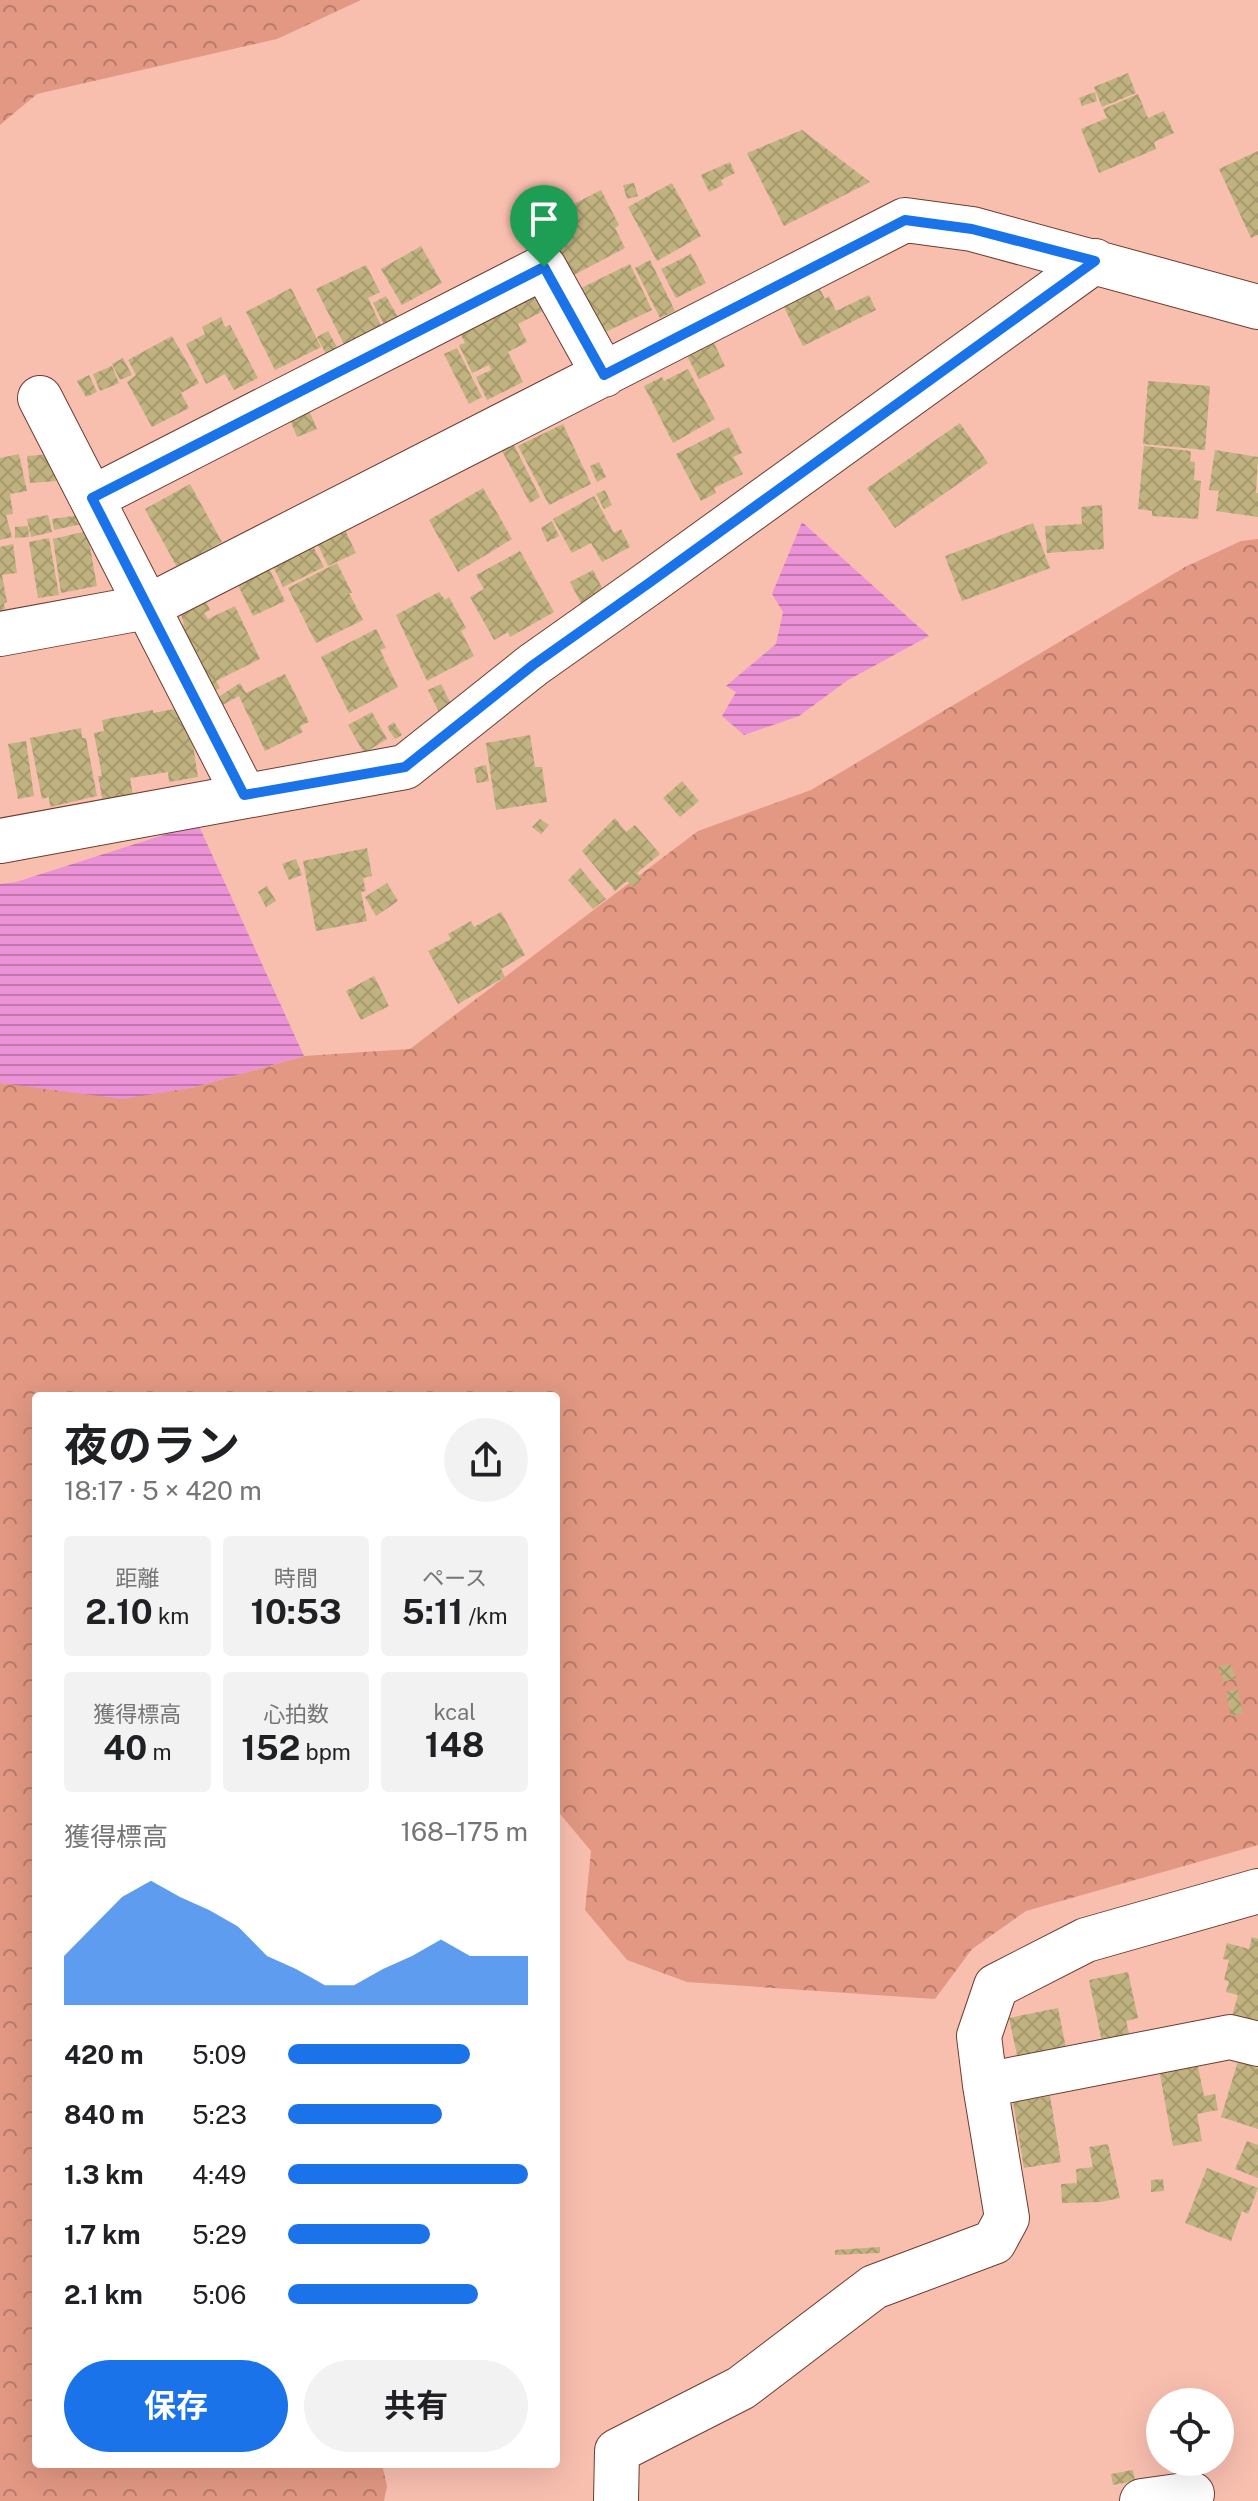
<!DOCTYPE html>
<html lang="ja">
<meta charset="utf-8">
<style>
body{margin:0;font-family:"Public Sans","Noto Sans JP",sans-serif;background:#f2f2f2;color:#202124;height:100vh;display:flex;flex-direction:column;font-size:30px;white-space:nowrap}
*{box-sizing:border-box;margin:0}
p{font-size:26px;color:#757577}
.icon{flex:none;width:44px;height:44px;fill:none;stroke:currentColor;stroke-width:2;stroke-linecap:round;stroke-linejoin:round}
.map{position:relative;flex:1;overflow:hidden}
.sheet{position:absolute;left:32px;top:1392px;width:528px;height:1076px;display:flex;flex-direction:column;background:#fff;border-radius:8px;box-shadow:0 8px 32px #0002}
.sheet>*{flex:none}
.controls{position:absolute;left:1146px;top:2388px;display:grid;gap:16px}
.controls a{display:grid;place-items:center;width:88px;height:88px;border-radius:50%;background:#fff;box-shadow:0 8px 32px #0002;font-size:40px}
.pin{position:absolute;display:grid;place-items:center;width:68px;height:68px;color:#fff;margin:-82px -34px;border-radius:50% 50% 50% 0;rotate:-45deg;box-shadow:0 0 8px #0007}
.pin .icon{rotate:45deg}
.round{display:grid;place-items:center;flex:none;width:84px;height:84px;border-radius:42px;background:#f2f2f2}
.head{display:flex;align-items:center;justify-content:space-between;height:136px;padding:0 32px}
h1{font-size:44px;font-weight:700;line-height:60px}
.metrics{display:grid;grid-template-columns:repeat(3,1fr);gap:12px;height:136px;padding:8px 32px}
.metrics div{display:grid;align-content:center;border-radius:8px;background:#f2f2f2;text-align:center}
.metrics b{font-size:34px;font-weight:700}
.metrics small{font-size:22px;font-weight:400}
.metrics p{font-size:22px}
.chart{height:224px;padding:16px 32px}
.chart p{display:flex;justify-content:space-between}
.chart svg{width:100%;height:144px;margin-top:8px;fill:#1a73e8;opacity:.7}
.action{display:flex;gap:16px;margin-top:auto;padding:16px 32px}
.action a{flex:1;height:92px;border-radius:48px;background:#1a73e8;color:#fff;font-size:32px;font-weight:700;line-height:92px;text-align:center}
.action a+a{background:#f2f2f2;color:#202124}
ul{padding:0 32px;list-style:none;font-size:26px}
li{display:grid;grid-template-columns:128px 96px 1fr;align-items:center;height:60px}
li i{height:20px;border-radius:10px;background:#1a73e8}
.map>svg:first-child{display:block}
.forest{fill:url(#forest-crowns)}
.water{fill:url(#water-rules)}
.building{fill:url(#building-cross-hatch)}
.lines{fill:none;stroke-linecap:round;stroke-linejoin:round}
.minor-casing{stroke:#6c3d30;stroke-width:46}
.minor{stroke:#fff;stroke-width:44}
.route-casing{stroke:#fff;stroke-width:16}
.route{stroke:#1a73e8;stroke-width:10}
</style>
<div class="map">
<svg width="1258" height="2501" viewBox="0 0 1258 2501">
<defs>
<pattern id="forest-crowns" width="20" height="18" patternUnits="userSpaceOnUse" patternTransform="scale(2)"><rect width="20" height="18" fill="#e29883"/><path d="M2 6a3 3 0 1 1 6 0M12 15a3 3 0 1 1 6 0" fill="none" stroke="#b77b6a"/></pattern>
<pattern id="water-rules" width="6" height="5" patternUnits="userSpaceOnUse" patternTransform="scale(2)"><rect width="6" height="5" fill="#eb93d6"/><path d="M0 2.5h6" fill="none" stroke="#bf77ac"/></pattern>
<pattern id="building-cross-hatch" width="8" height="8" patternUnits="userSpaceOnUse" patternTransform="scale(2)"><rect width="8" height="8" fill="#c0b380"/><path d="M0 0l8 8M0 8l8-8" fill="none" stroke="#a5996e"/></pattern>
</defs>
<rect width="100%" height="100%" fill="#f8bfaf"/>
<path class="forest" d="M0,0H361L277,39L37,94L0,125Z
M1258,539V1845L1026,1911L972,1949L935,1999L687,1982L627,1960L585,1910L591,1851L556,1809V1396H36V2464H382L387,2486L384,2501H0V1083L28,1086L191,1088L304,1056L410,1049L698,831L811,790L1185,567L1241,541Z"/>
<path class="water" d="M802,522L929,636L848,680L799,716L744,735L722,716L736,692L726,686L776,644L783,612L772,594Z
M198,824L304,1056L191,1088L122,1099L0,1083V884L16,882Z"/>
<path class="building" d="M1128,73L1136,93L1102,107L1094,87Z
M1095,92L1097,101L1082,106L1079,98Z
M1138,94L1148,118L1164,111L1174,133L1154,142L1156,149L1099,173L1081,129L1107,118L1103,109Z
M802,130L870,182L784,226L747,153Z
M1258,151V235L1251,238L1219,169Z
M730,162L735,173L721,180L723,185L709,192L701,175Z
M634,183L638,196L627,199L623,185Z
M672,183L701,236L657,261L628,207Z
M601,190L619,225L615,228L625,248L572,276L548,240L554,236L545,219Z
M421,246L442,283L402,305L381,269Z
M691,254L706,283L676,298L661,269Z
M650,260L675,311L660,318L635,268Z
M630,264L652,310L597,336L575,291Z
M366,265L380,292L368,298L382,328L345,346L316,289Z
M818,285L825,299L829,296L836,311L869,295L876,310L803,346L782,303Z
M291,288L321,347L275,370L246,312Z
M536,292L545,310L518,324L527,342L508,352L523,382L487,400L476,377L491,370L489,365L472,373L459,345L465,343L459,331Z
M386,296L401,322L387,330L373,303Z
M221,317L225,327L230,325L258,378L234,390L225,374L206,384L186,344L205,334L202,327Z
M328,331L341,354L329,360L317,337Z
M172,336L199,383L181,393L189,408L152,427L127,382L136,375L128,360Z
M714,343L725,366L699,379L687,356Z
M457,348L482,397L469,404L444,354Z
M123,358L132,375L120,380L112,364Z
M112,366L119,383L100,391L93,374Z
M688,369L715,419L673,443L644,386L662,377L664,381Z
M89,375L97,392L86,397L77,381Z
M1148,381L1210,386L1205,450L1143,444Z
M307,406L317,429L297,437L288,415Z
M960,423L988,463L895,528L867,488Z
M563,424L591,484L549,505L518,446Z
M729,427L742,453L733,457L743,474L714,488L716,493L701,501L676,454Z
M514,445L540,497L530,503L502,451Z
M1144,446L1191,451L1190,461L1195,462L1194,480L1201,481L1198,519L1152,516V511L1138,509Z
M1215,450L1258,457L1256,493H1258V517L1216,511L1219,491L1209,490Z
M19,454L27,491L10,494L13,514L6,515L12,537L0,540V458Z
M52,454L56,481L30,483L27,456Z
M599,462L606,477L597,482L590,466Z
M190,484L222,542L177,567L145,509Z
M483,488L512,539L458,572L429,520Z
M605,490L612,505L604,509L596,494Z
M594,496L614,533L621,529L630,547L602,562L591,543L572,553L553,519Z
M1102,505L1104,549L1047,553L1045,526L1082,524L1081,507Z
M48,515L52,532L31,537L27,519Z
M80,515L82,524L54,530L52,519Z
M552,521L559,536L547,542L541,528Z
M1033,523L1050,568L962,601L945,556Z
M28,526L29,537L15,538V527Z
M344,528L356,553L328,566L316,541Z
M87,531L97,586L61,593L53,539Z
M49,538L59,595L38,598L29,542Z
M13,544L17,573L2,575L7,602L4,603L5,609L0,610V547Z
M313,546L324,567L283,587L273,566Z
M520,551L554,612L510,637L508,632L494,640L470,597L484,589L476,575Z
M337,563L352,593H349L363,620L316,643L288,588Z
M269,568L285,601L253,616L237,583Z
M593,570L606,596L583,607L570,582Z
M439,592L445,600L449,597L466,628L461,631L474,656L427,681L396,615Z
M205,599L210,610L204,613L208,619L235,606L260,659L216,681L220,688L209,694L179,626L184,624L181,615Z
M376,629L386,648L380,650L398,687L349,713L321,657Z
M285,674L309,722L300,726L303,732L265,751L239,696L217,708L212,701L240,683L246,693Z
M441,684L453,708L440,714L428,690Z
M180,708L191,733L198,777L169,782L168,772L130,778L133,796L103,802L98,776H102L94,733L104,731L102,720L153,710V713Z
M372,712L387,739L364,753L348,725Z
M394,722L402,735L395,739L387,727Z
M81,728L82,738H86L97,796L50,807L49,797L42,799L30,738Z
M530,735L535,767H542L547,802L496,810L486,743Z
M26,741L34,796L18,799L8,744Z
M486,765L489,781L477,783L474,768Z
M682,781L699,801L680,817L663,798Z
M615,818L626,832L635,825L660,854L637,873L642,879L633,887L627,881L615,891L582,851Z
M540,819L549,825L541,834L532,827Z
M367,848L372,876L363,878L366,891L361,892L367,921L316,931L303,861Z
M296,859L302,875L289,880L282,864Z
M580,868L606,899L593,909L568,880Z
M387,883L398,901L376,916L365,897Z
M267,886L276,901L266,907L258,892Z
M501,912L525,955L501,969L505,977L458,1004L428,951L451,939L448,934L471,921L474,927Z
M374,976L389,1006L361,1020L346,991Z
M1230,1663L1236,1678L1224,1682L1218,1667Z
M1237,1689L1243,1713L1231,1716L1226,1692Z
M1252,1937L1258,1939V2023L1232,2016L1238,1995L1226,1992L1229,1981L1224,1980L1229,1960L1223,1959L1227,1943L1249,1949Z
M1128,1972L1138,2018L1126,2021L1131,2041L1103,2047L1089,1980Z
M1058,2008L1067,2053L1019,2064L1009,2018Z
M1238,2061L1258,2068V2129L1221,2117Z
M1197,2062L1204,2096L1215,2094L1218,2110L1197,2114L1202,2141L1173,2146L1159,2069Z
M1050,2096L1061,2162L1024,2168L1013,2102Z
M1247,2141L1258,2145V2178L1235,2169Z
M1108,2144L1120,2198L1100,2202L1062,2203L1061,2184L1077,2183L1076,2169L1093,2167L1089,2147Z
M1207,2168L1258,2188L1248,2214L1242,2211L1231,2241L1185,2223Z
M1163,2179L1164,2191L1151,2192V2180Z
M880,2247V2253L835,2255V2250Z
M1133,2470L1135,2481L1113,2485L1111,2474Z"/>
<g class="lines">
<defs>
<path id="minor" d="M40,398L244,795
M92,498L544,267L604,375
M0,634L147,607L905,220L972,229L1258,307
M0,841L405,767L533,665L649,583L1095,261
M985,2085L1230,2037L1258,2044
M616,2501L617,2451L741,2388L874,2287L994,2242L1007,2218L985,2085L979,2036L996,1986L1086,1940L1258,1891
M1142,2501L1192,2494"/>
</defs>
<use href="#minor" class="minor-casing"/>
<use href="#minor" class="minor"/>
</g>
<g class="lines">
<defs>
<path id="route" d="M905,220L972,229L1095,261L649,583L533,665L405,767L244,795L92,498L544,267L604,375Z"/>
</defs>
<use href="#route" class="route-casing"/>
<use href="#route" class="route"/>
</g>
</svg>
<div class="controls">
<a><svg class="icon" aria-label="locate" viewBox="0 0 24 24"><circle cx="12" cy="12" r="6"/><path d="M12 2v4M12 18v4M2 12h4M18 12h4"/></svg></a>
</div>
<div class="pin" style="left:544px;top:267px;background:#1e9e55"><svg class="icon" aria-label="arrive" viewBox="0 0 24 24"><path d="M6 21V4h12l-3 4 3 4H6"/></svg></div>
<section class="sheet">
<div class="head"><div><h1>夜のラン</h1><p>18:17 · 5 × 420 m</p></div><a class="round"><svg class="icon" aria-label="share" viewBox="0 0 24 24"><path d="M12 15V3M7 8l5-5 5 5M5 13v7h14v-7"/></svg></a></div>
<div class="metrics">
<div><p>距離</p><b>2.10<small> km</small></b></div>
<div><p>時間</p><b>10:53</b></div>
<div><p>ペース</p><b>5:11<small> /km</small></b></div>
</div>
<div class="metrics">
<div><p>獲得標高</p><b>40<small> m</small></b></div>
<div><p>心拍数</p><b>152<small> bpm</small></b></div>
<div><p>kcal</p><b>148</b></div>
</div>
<div class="chart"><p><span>獲得標高</span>168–175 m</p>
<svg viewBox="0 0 160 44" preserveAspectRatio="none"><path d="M0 44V29L10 20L20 11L30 6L40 11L50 15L60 20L70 29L80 33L90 38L100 38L110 33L120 29L130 24L140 29L150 29L160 29V44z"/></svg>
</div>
<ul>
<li><b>420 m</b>5:09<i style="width:76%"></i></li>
<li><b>840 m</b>5:23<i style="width:64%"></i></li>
<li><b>1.3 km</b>4:49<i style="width:100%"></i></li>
<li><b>1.7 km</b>5:29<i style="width:59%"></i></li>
<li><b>2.1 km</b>5:06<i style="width:79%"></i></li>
</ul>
<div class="action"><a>保存</a><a>共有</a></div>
</section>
</div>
